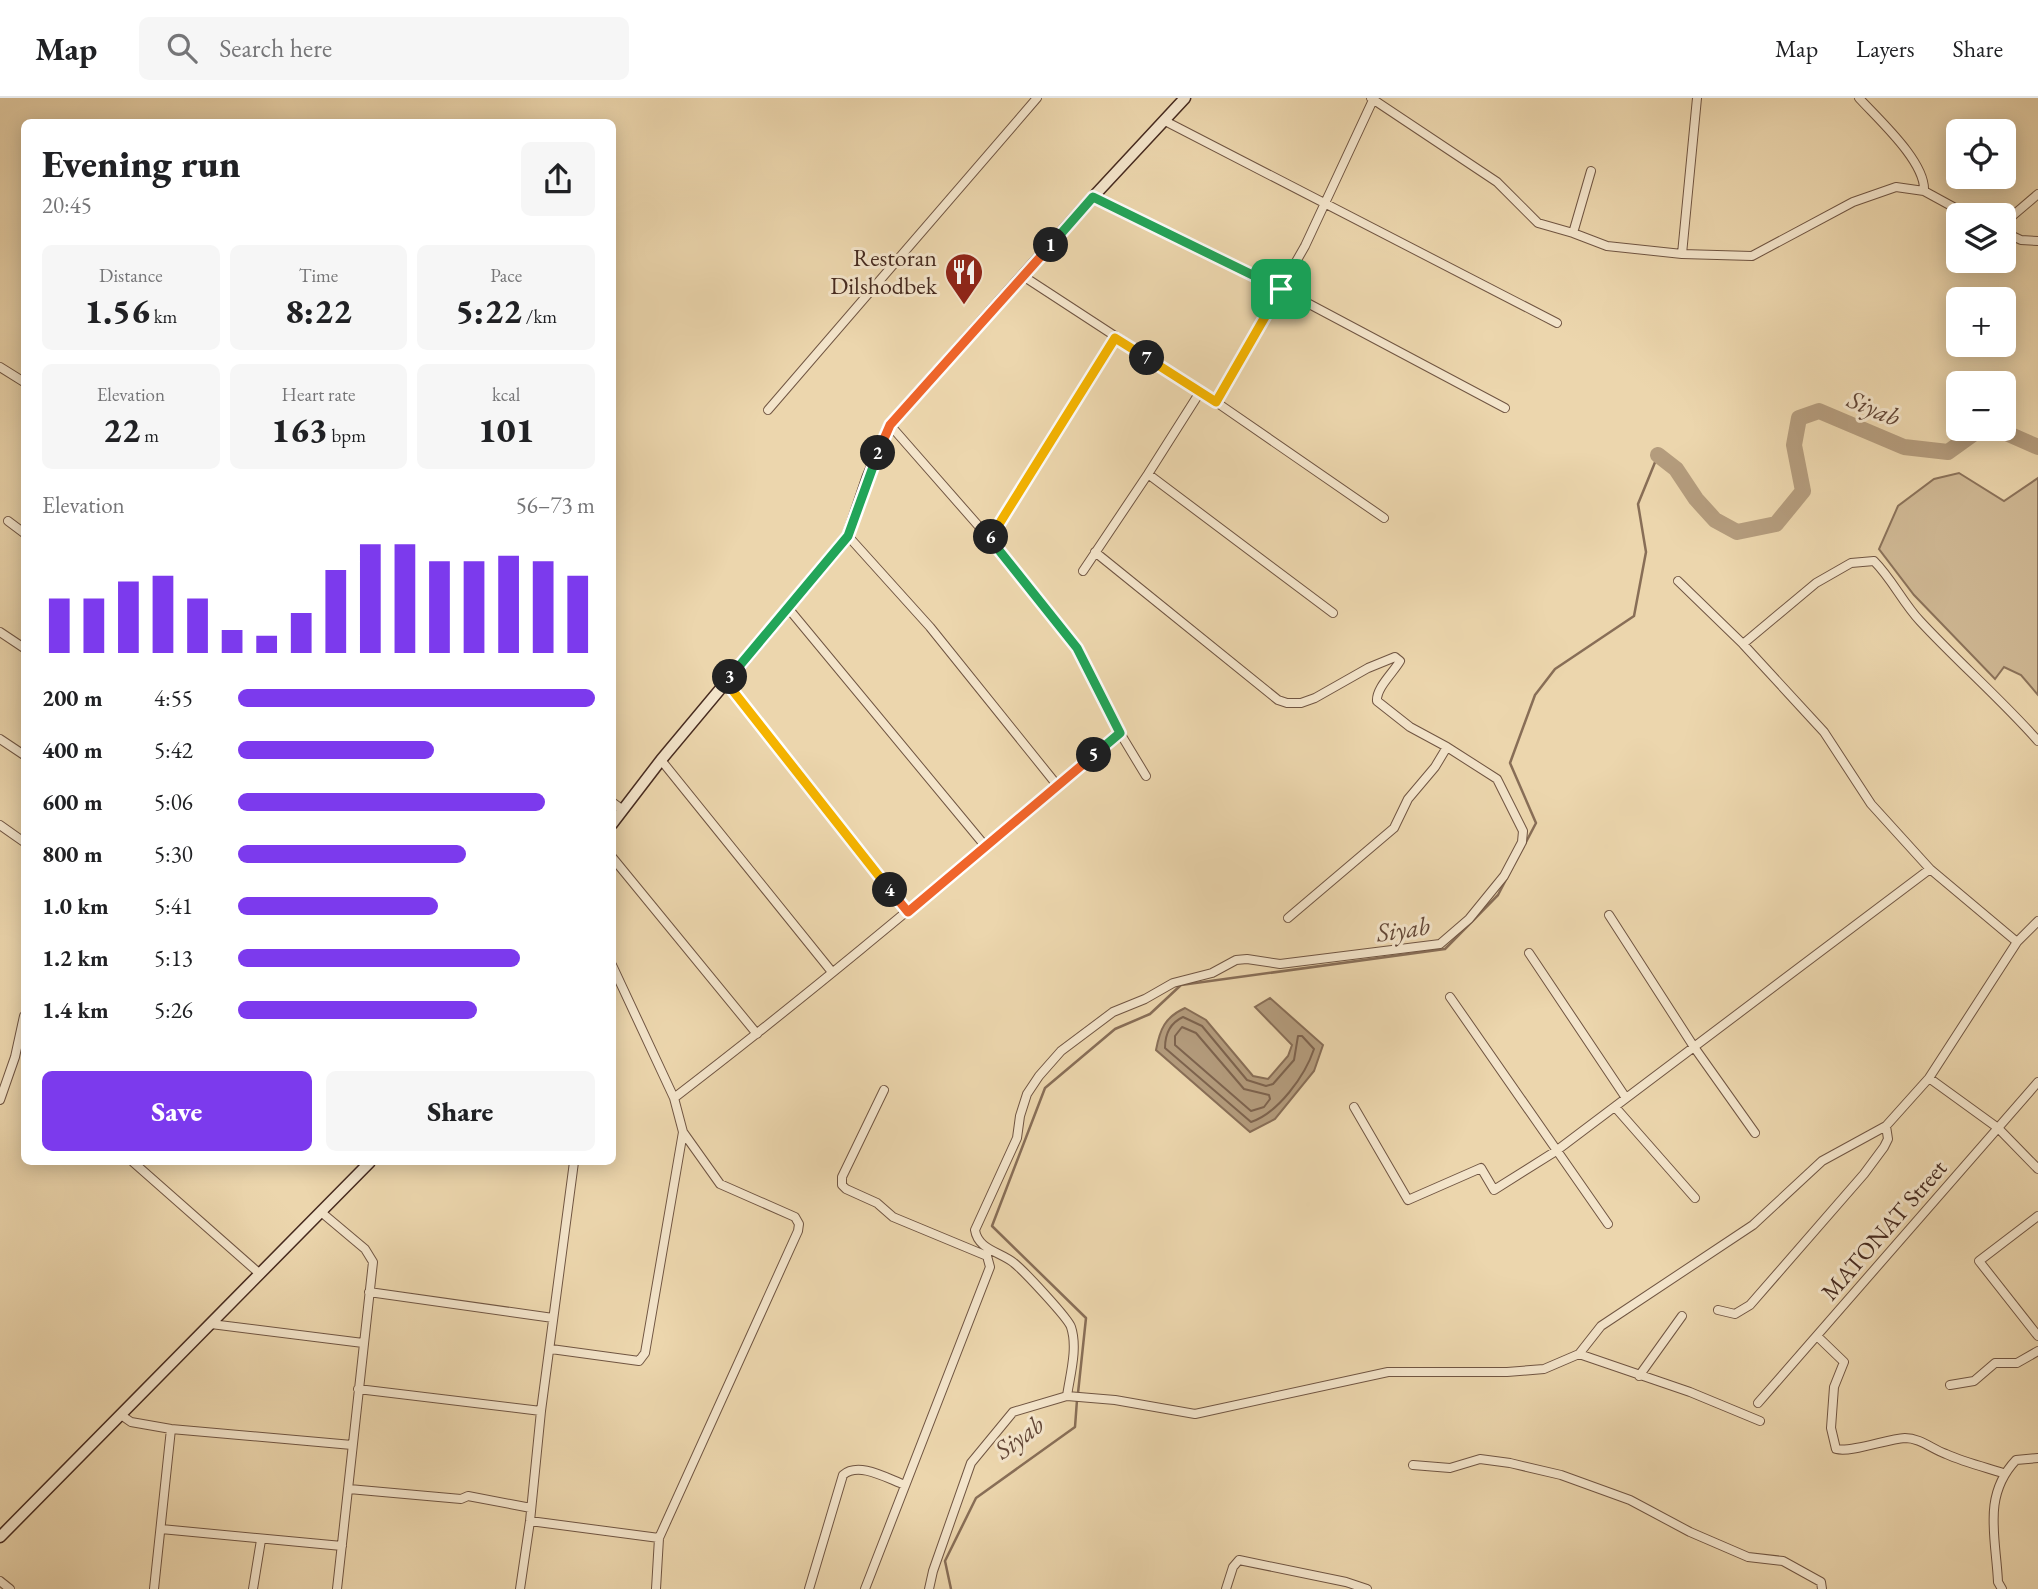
<!DOCTYPE html>
<meta charset="utf-8">
<style>
body{margin:0;font-family:"EB Garamond",serif;background:#f6f6f6;color:#202124;height:100vh;display:flex;flex-direction:column;font-size:26px;white-space:nowrap}
*{box-sizing:border-box;margin:0}
p{font-size:23px;color:#757577}
.icon{flex:none;width:38px;height:38px;fill:none;stroke:currentColor;stroke-width:2;stroke-linecap:round;stroke-linejoin:round}
.map{position:relative;flex:1;overflow:hidden}
.sheet{position:absolute;left:21px;top:21px;width:595px;height:1046px;display:flex;flex-direction:column;background:#fff;border-radius:10px;box-shadow:0 4px 18px #0003}
.sheet>*{flex:none}
.fabs{position:absolute;left:1946px;top:21px;display:grid;gap:14px}
.fabs a{display:grid;place-items:center;width:70px;height:70px;border-radius:10px;background:#fff;box-shadow:0 4px 18px #0003;font-size:35px}
.pin{position:absolute;display:grid;place-items:center;width:60px;height:60px;color:#fff;margin:-30px;border-radius:14px;box-shadow:0 4px 10px #0006}
.km{position:absolute;width:35px;height:35px;margin:-18px;border-radius:50%;background:#222;color:#fff;font-size:19px;line-height:35px;text-align:center}
.round{display:grid;place-items:center;flex:none;width:74px;height:74px;border-radius:10px;background:#f6f6f6}
.overview{display:flex;align-items:center;justify-content:space-between;height:119px;padding:0 21px}
h1{font-size:38px;font-weight:800;line-height:52px}
.figures{display:grid;grid-template-columns:repeat(3,1fr);gap:10px;height:119px;padding:7px 21px}
.figures div{display:grid;align-content:center;border-radius:10px;background:#f6f6f6;text-align:center}
.figures b{font-size:35px;font-weight:800}
.figures small{font-size:19px;font-weight:400}
.figures p{font-size:19px}
.chart{height:196px;padding:14px 21px}
.chart p{display:flex;justify-content:space-between}
.chart svg{width:100%;height:126px;margin-top:7px;stroke:#7c3aed;stroke-width:6}
.button{display:flex;gap:14px;margin-top:auto;padding:14px 21px}
.button a{flex:1;height:80px;border-radius:10px;background:#7c3aed;color:#fff;font-size:28px;font-weight:800;line-height:80px;text-align:center}
.button a+a{background:#f6f6f6;color:#202124}
ul{padding:0 21px;list-style:none;font-size:23px}
li{display:grid;grid-template-columns:112px 84px 1fr;align-items:center;height:52px}
li i{height:18px;border-radius:9px;background:#7c3aed}
header{display:flex;align-items:center;gap:42px;box-sizing:border-box;height:98px;padding:0 35px;background:#fff;border-bottom:2px solid #e0e0e0}
header strong{font-size:33px}
nav{display:flex;gap:38px;margin-inline-start:auto;font-size:24px}
.search{width:490px;height:63px;background:#f6f6f6;display:flex;align-items:center;gap:18px;box-sizing:border-box;padding:0 24px;border-radius:10px;color:#757577;font-size:26px}
.map>svg:first-child{display:block}
.green{fill:#d0b995;stroke:#8b725a;stroke-width:2}
.water{fill:#b49c7d;stroke:#886e57;stroke-width:2}
.lines{fill:none;stroke-linecap:round;stroke-linejoin:round}
.shore{stroke:#7d634e;stroke-width:2}
.stream{stroke:#886e57;stroke-width:2.5}
.river{stroke:#b49c7d;stroke-width:16}
.street-casing{stroke:#705542;stroke-width:10}
.secondary-casing{stroke:#462a1f;stroke-width:13}
.street{stroke:#f3e4ca;stroke-width:8}
.secondary{stroke:#f3e4ca;stroke-width:10}
.split-1-casing{stroke:#fff;stroke-width:14}
.split-2-casing{stroke:#fff;stroke-width:14}
.split-3-casing{stroke:#fff;stroke-width:14}
.split-4-casing{stroke:#fff;stroke-width:14}
.split-5-casing{stroke:#fff;stroke-width:14}
.split-6-casing{stroke:#fff;stroke-width:14}
.split-7-casing{stroke:#fff;stroke-width:14}
.split-8-casing{stroke:#fff;stroke-width:14}
.split-1{stroke:#22a559;stroke-width:9}
.split-2{stroke:#f0652b;stroke-width:9}
.split-3{stroke:#22a559;stroke-width:9}
.split-4{stroke:#f5b400;stroke-width:9}
.split-5{stroke:#f0652b;stroke-width:9}
.split-6{stroke:#22a559;stroke-width:9}
.split-7{stroke:#f5b400;stroke-width:9}
.split-8{stroke:#f5b400;stroke-width:9}
.labels{text-anchor:middle;stroke-width:6;stroke-linejoin:round;paint-order:stroke}
.poi-label{font-size:24px;fill:#462a1f;stroke:#f3e4ca;text-anchor:end}
.street-label{font-size:24px;fill:#462a1f;stroke:#f3e4ca}
.water-label{font-size:26px;font-style:italic;fill:#624636;stroke:#f3e4ca}
</style>
<header>
<strong>Map</strong>
<div class="search"><svg class="icon" aria-label="search" viewBox="0 0 24 24"><circle cx="10" cy="10" r="6"/><path d="M15 15l6 6"/></svg>Search here</div>
<nav><a>Map</a><a>Layers</a><a>Share</a></nav>
</header>
<div class="map">
<svg width="2038" height="1491" viewBox="0 0 2038 1491">
<rect width="100%" height="100%" fill="#ecd6ad"/>
<filter id="stains"><feTurbulence type="fractalNoise" baseFrequency=".00286" numOctaves="4"/><feColorMatrix values="0 0 0 0 .2 0 0 0 0 .09 0 0 0 0 .02 0 0 0 .5 -.17"/></filter>
<radialGradient id="worn" r=".72"><stop offset=".6" stop-color="#630" stop-opacity="0"/><stop offset="1" stop-color="#630" stop-opacity=".3"/></radialGradient>
<path class="green" d="M1959,375L2004,403L2038,380V597L2021,577L2004,569L1995,581L1914,497L1879,451L1898,408L1934,381Z"/>
<path class="water" d="M1270,900L1323,947L1314,973L1275,1021L1250,1034L1156,952C1160,931 1165,919 1185,910L1206,922L1253,978L1268,981L1288,958L1292,947L1255,909Z"/>
<g class="lines">
<path class="shore" d="M1183,919L1202,928L1247,982L1266,988L1273,986L1294,962L1298,938H1302L1314,951C1305,978 1278,1015 1251,1024L1165,950C1165,936 1170,925 1183,919Z
M1182,929L1196,935L1244,991L1269,997L1270,1001L1264,1009L1251,1013L1175,947V938Z"/>
<path class="stream" d="M1525,746L1536,725L1510,665L1535,597L1555,571L1634,518L1646,454L1638,406L1658,357
M1078,1295L1086,1220L992,1128L1045,990L1115,931L1150,916L1181,887L1445,851L1498,797L1512,770
M951,1491L945,1463L976,1400L1075,1329L1077,1302"/>
<path class="river" d="M1997,331L2038,349
M1658,357L1676,371L1696,401L1715,422L1737,434L1776,426L1803,393L1794,347L1799,320L1819,313L1904,349L1948,354L1980,331"/>
<defs>
<path id="street" d="M1371,0L1497,84L1538,125L1573,135L1607,148L1682,156L1752,158L1853,104L1896,89L1924,93L1968,117
M1859,0C1878,21 1926,64 1924,93
M1165,23L1557,225
M1093,99L1281,191L1505,310
M2004,125L2038,96
M2004,134L2021,142L2038,143
M1573,135L1591,73
M1682,156L1697,0
M1023,178L1216,304L1384,420
M0,269L24,284
M1216,304L1305,148L1373,2
M768,312L1037,0
M890,327L990,441L1077,550L1120,635L1146,678
M1148,376L1333,515
M8,423L24,435
M848,438L930,529L1057,687
M990,441L1115,240
M1095,454L1278,602L1287,605H1301L1315,600L1368,570L1395,559L1400,563C1393,575 1376,590 1377,603L1410,629L1447,649L1435,669L1408,701L1394,730L1288,820
M1083,473L1148,376L1200,294
M1678,483L1743,546L1824,634L1871,706L1930,771
M788,510L986,749
M0,534L24,550
M1743,546L1816,485L1851,465L1874,463C1892,481 1903,505 1920,523C1958,564 2001,601 2038,643
M726,584L908,814
M0,641L24,657
M661,662L832,874
M612,704L623,712
M0,727L24,744
M612,759L757,936
M1609,817L1694,949L1755,1035
M1529,855L1626,1000
M1450,899L1608,1126
M1929,980L1998,1030L2038,1071
M674,1000C827,883 973,758 1120,635
M0,1002L15,959L24,918
M1354,1009L1408,1102L1481,1070L1494,1092L1556,1053L1930,771L2017,844
M1615,1009L1695,1100
M133,1064L260,1176
M321,1114L365,1151L373,1164L337,1491
M2038,1118L1979,1163L2038,1238
M369,1194L553,1220
M1718,1212L1735,1216L1750,1207L1864,1076L1884,1049L1888,1041L1886,1028
M211,1226L363,1245
M1817,1238L1844,1264L1834,1289L1831,1330L1836,1351C1851,1355 1887,1341 1905,1340C1920,1340 1932,1351 1946,1356C1964,1364 1984,1369 2003,1375
M551,1251L639,1263L645,1255L683,1034L674,1000L612,867
M1579,1256L1690,1294L1760,1323
M1639,1278L1682,1218
M1950,1287L1974,1283L1995,1265H2017L2038,1253
M358,1291L541,1313
M1067,1298C1070,1277 1078,1250 1071,1229C1068,1220 1024,1173 1014,1165C1001,1154 978,1152 975,1132L1017,1040L1020,1018L1027,996L1039,978L1061,953L1113,914L1145,901L1173,885L1212,875L1236,862L1247,861L1280,866L1440,846L1469,821L1504,778L1522,744L1523,733L1497,681L1447,649
M1758,1305L2038,984
M121,1317L131,1324L171,1331L352,1347
M1413,1367L1450,1370L1480,1361L1510,1365L1561,1377L1630,1402L1690,1434L1748,1459L1783,1463L1821,1484L1822,1491
M349,1391L461,1401L468,1398L531,1410
M530,1423L659,1440
M161,1431L342,1448
M0,1483L10,1491
M154,1491L171,1331
M253,1491L261,1442
M520,1491L530,1423L541,1313L574,1064
M656,1491L659,1440L798,1133L799,1126L795,1119L720,1086L683,1034
M809,1491L843,1377C859,1363 888,1381 905,1387
M865,1491L990,1169L987,1158L893,1119L877,1105L846,1091L842,1087V1079L884,992
M929,1491L933,1473L971,1365L1013,1314L1067,1298L1115,1302L1195,1316L1388,1274H1507L1544,1271L1579,1256L1601,1228L1753,1127L1822,1063L1886,1028L1929,980L2017,844L2038,823
M1226,1491L1233,1469L1239,1462L1346,1484L1367,1491
M2002,1491L1998,1484C1996,1439 1982,1398 2016,1362L2038,1360"/>
<path id="secondary" d="M612,726L661,662L848,438L868,379L890,327L1093,99L1185,0
M0,1439L370,1064"/>
</defs>
<use href="#street" class="street-casing"/>
<use href="#secondary" class="secondary-casing"/>
<use href="#street" class="street"/>
<use href="#secondary" class="secondary"/>
</g>
<g class="lines">
<defs>
<path id="split-1" d="M1051,147L1093,99L1281,191"/>
<path id="split-2" d="M878,355L890,327L1051,147"/>
<path id="split-3" d="M730,579L848,438L878,355"/>
<path id="split-4" d="M730,579L726,584L890,792"/>
<path id="split-5" d="M890,792L908,814L1094,657"/>
<path id="split-6" d="M991,439L990,441L1077,550L1120,635L1094,657"/>
<path id="split-7" d="M991,439L1115,240L1147,260"/>
<path id="split-8" d="M1147,260L1216,304L1281,191"/>
</defs>
<use href="#split-1" class="split-1-casing"/>
<use href="#split-2" class="split-2-casing"/>
<use href="#split-3" class="split-3-casing"/>
<use href="#split-4" class="split-4-casing"/>
<use href="#split-5" class="split-5-casing"/>
<use href="#split-6" class="split-6-casing"/>
<use href="#split-7" class="split-7-casing"/>
<use href="#split-8" class="split-8-casing"/>
<use href="#split-1" class="split-1"/>
<use href="#split-2" class="split-2"/>
<use href="#split-3" class="split-3"/>
<use href="#split-4" class="split-4"/>
<use href="#split-5" class="split-5"/>
<use href="#split-6" class="split-6"/>
<use href="#split-7" class="split-7"/>
<use href="#split-8" class="split-8"/>
</g>
<defs>
<symbol id="restaurant-pin" viewBox="-11 -11 22 30"><path d="M0 17L-7.5 6A9.5 9.5 0 1 1 7.5 6Z" fill="#8f2418" stroke="#f3e4ca"/><path d="M-5-6h1v4h1v-4h1v4h1v-4h1v5L-1.5 .5V6h-2V.5L-5-1ZM5-6V6H3V1.5H1.5Q1.5-4 5-6Z" fill="#fff"/></symbol>
</defs>
<g fill-rule="evenodd">
<use href="#restaurant-pin" x="942" y="152" width="44" height="60"/>
</g>
<g class="labels">
<g class="poi-label">
<text x="937" y="168">Restoran<tspan x="937" dy="28">Dilshodbek</tspan></text>
</g>
<g class="street-label">
<text transform="translate(1884 1132) rotate(-49)" y="8">MATONAT Street</text>
</g>
<g class="water-label">
<text transform="translate(1874 310) rotate(23)" y="9">Siyab</text>
<text transform="translate(1403 831) rotate(-8)" y="9">Siyab</text>
<text transform="translate(1019 1339) rotate(-36)" y="9">Siyab</text>
</g>
</g>
<rect width="100%" height="100%" filter="url(#stains)"/>
<rect width="100%" height="100%" fill="url(#worn)"/>
</svg>
<div class="fabs">
<a><svg class="icon" aria-label="locate" viewBox="0 0 24 24"><circle cx="12" cy="12" r="6"/><path d="M12 2v4M12 18v4M2 12h4M18 12h4"/></svg></a>
<a><svg class="icon" aria-label="layers" viewBox="0 0 24 24"><path d="M12 4l9 5-9 5-9-5zM3 14l9 5 9-5"/></svg></a>
<a>+</a>
<a>−</a>
</div>
<div class="pin" style="left:1281px;top:191px;background:#1e9e55"><svg class="icon" aria-label="arrive" viewBox="0 0 24 24"><path d="M6 21V4h12l-3 4 3 4H6"/></svg></div>
<b class="km" style="left:1051px;top:147px">1</b>
<b class="km" style="left:878px;top:355px">2</b>
<b class="km" style="left:730px;top:579px">3</b>
<b class="km" style="left:890px;top:792px">4</b>
<b class="km" style="left:1094px;top:657px">5</b>
<b class="km" style="left:991px;top:439px">6</b>
<b class="km" style="left:1147px;top:260px">7</b>
<section class="sheet">
<div class="overview"><div><h1>Evening run</h1><p>20:45</p></div><a class="round"><svg class="icon" aria-label="share" viewBox="0 0 24 24"><path d="M12 15V3M7 8l5-5 5 5M5 13v7h14v-7"/></svg></a></div>
<div class="figures">
<div><p>Distance</p><b>1.56<small> km</small></b></div>
<div><p>Time</p><b>8:22</b></div>
<div><p>Pace</p><b>5:22<small> /km</small></b></div>
</div>
<div class="figures">
<div><p>Elevation</p><b>22<small> m</small></b></div>
<div><p>Heart rate</p><b>163<small> bpm</small></b></div>
<div><p>kcal</p><b>101</b></div>
</div>
<div class="chart"><p><span>Elevation</span>56–73 m</p>
<svg viewBox="0 0 160 44" preserveAspectRatio="none"><path d="M5 44V25M15 44V25M25 44V19M35 44V17M45 44V25M55 44V36M65 44V38M75 44V30M85 44V15M95 44V6M105 44V6M115 44V12M125 44V12M135 44V10M145 44V12M155 44V17"/></svg>
</div>
<ul>
<li><b>200 m</b>4:55<i style="width:100%"></i></li>
<li><b>400 m</b>5:42<i style="width:55%"></i></li>
<li><b>600 m</b>5:06<i style="width:86%"></i></li>
<li><b>800 m</b>5:30<i style="width:64%"></i></li>
<li><b>1.0 km</b>5:41<i style="width:56%"></i></li>
<li><b>1.2 km</b>5:13<i style="width:79%"></i></li>
<li><b>1.4 km</b>5:26<i style="width:67%"></i></li>
</ul>
<div class="button"><a>Save</a><a>Share</a></div>
</section>
</div>
